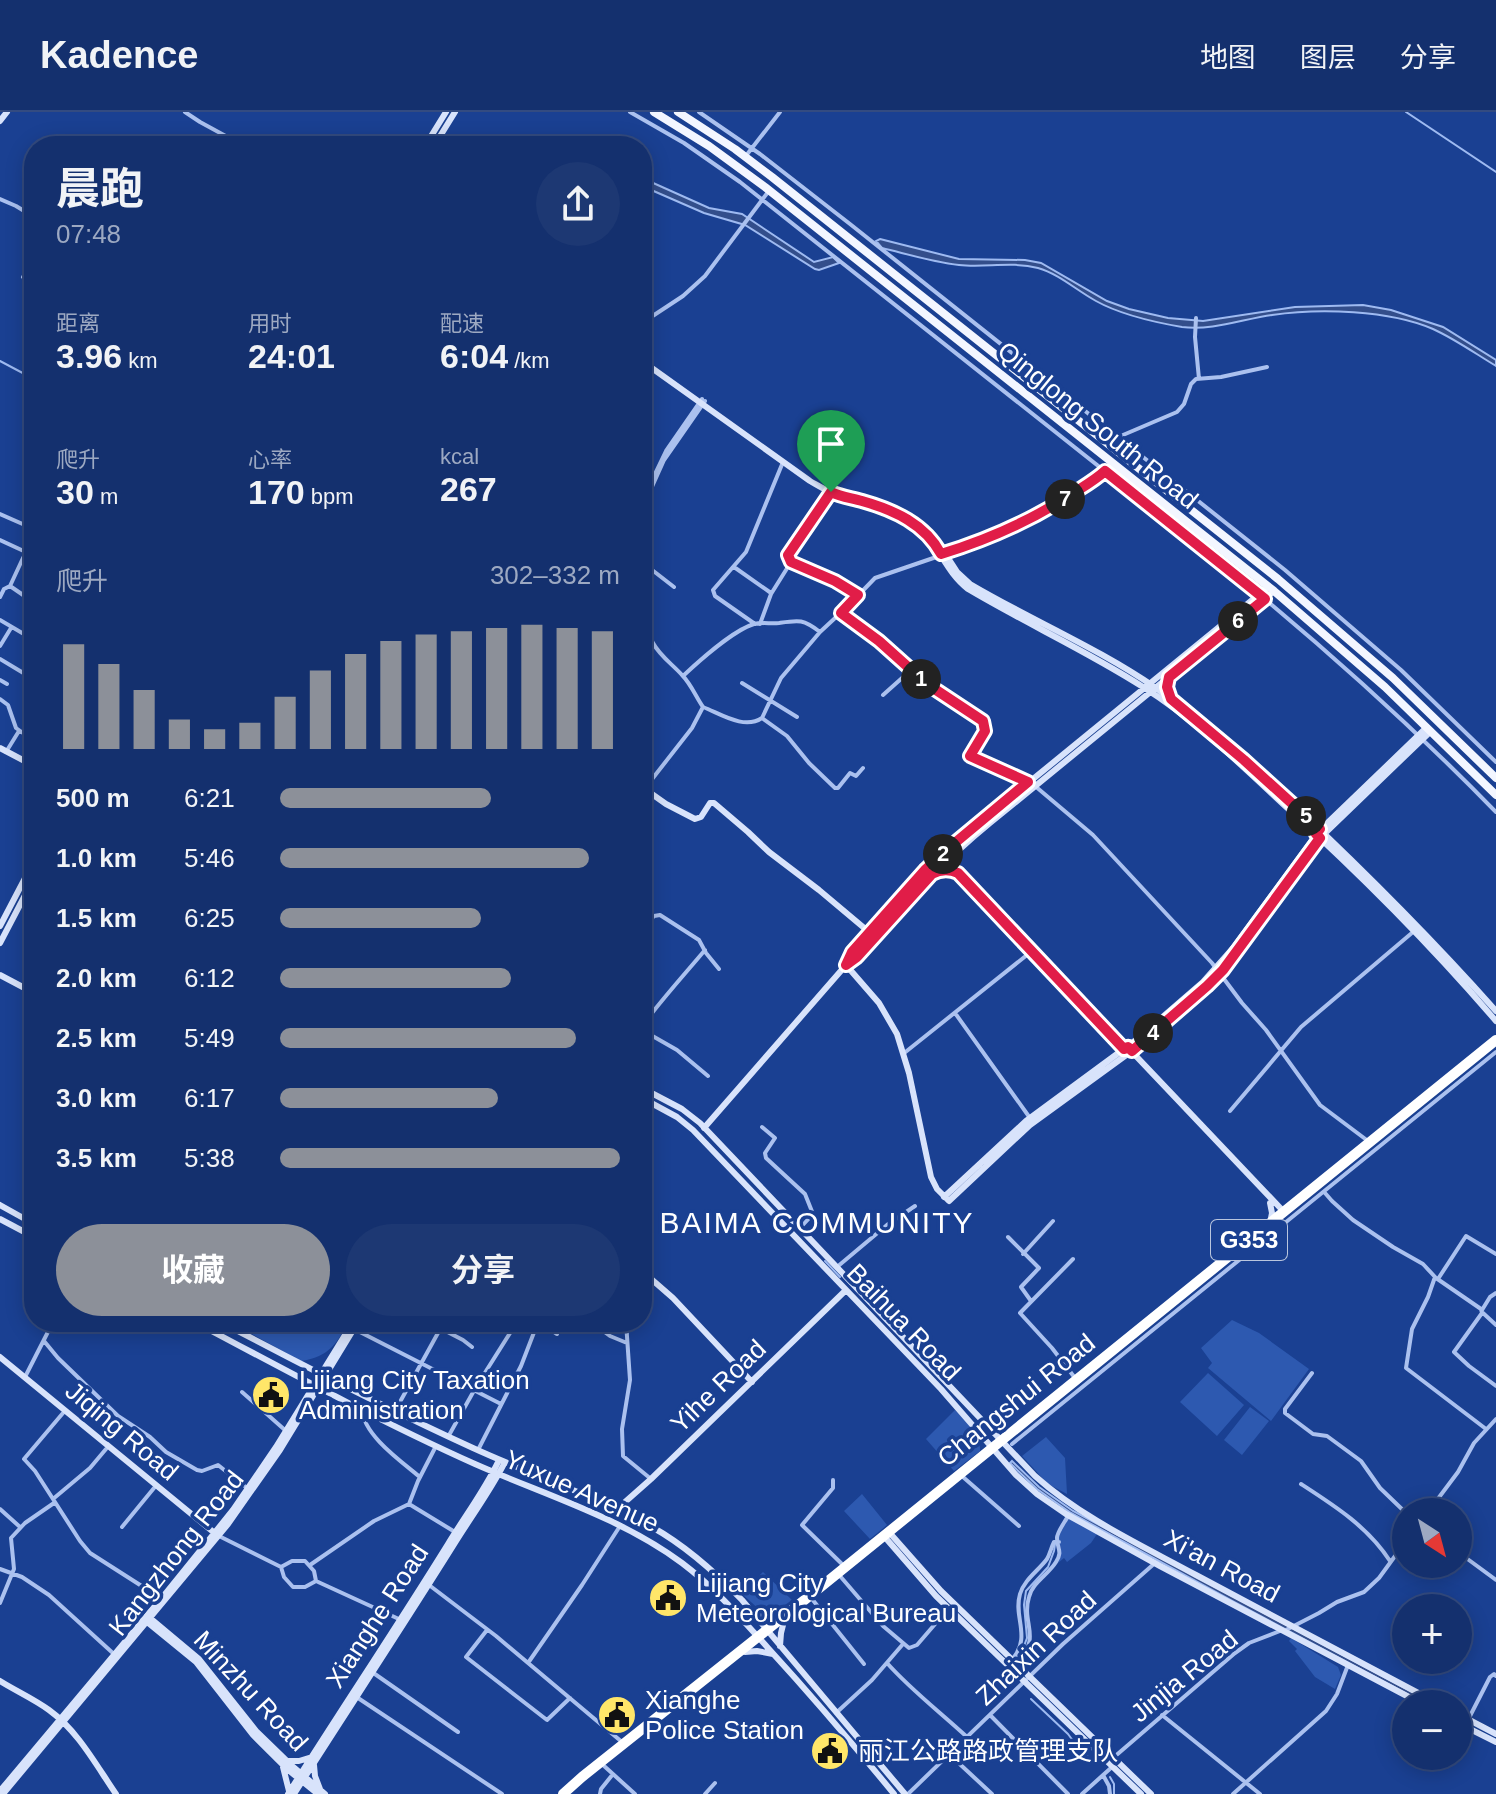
<!DOCTYPE html>
<html lang="zh">
<meta charset="utf-8">
<style>
body{margin:0;font-family:Helvetica,"Noto Sans SC",sans-serif;background:#1d3873;color:#f1f3f6;height:100vh;display:flex;flex-direction:column;font-size:30px;white-space:nowrap}
*{box-sizing:border-box;margin:0}
p{font-size:26px;color:#9da9c2}
.icon{flex:none;width:44px;height:44px;fill:none;stroke:currentColor;stroke-width:2;stroke-linecap:round;stroke-linejoin:round}
.map{position:relative;flex:1;overflow:hidden}
.side{position:absolute;left:24px;top:24px;width:628px;height:1196px;display:flex;flex-direction:column;background:#14306e;border-radius:32px;box-shadow:0 4px 20px #0003,0 0 0 2px #334b81}
.side>*{flex:none}
.needle{width:52px;rotate:144deg}
.controls{position:absolute;left:1392px;top:1386px;display:grid;gap:16px}
.controls a{display:grid;place-items:center;width:80px;height:80px;border-radius:50%;background:#14306e;box-shadow:0 4px 20px #0003,0 0 0 2px #334b81;font-size:40px}
.pin{position:absolute;display:grid;place-items:center;width:68px;height:68px;color:#fff;margin:-82px -34px;border-radius:50% 50% 50% 0;rotate:-45deg;box-shadow:0 0 8px #0007}
.pin .icon{rotate:45deg}
.km{position:absolute;width:40px;height:40px;margin:-20px;border-radius:50%;background:#222;color:#fff;font-size:22px;line-height:40px;text-align:center}
.round{display:grid;place-items:center;flex:none;width:84px;height:84px;border-radius:42px;background:#1d3873}
.overview{display:flex;align-items:center;justify-content:space-between;height:136px;padding:0 32px}
h1{font-size:44px;font-weight:700;line-height:60px}
.figures{display:grid;grid-template-columns:repeat(3,1fr);gap:12px;height:136px;padding:8px 32px}
.figures div{display:grid;align-content:center}
.figures b{font-size:34px;font-weight:700}
.figures small{font-size:22px;font-weight:400}
.figures p{font-size:22px}
.chart{height:224px;padding:16px 32px}
.chart p{display:flex;justify-content:space-between}
.chart svg{width:100%;height:144px;margin-top:8px;stroke:#8c9099;stroke-width:6}
.primary-button{display:flex;gap:16px;margin-top:auto;padding:16px 32px}
.primary-button a{flex:1;height:92px;border-radius:48px;background:#8c9099;color:#fff;font-size:32px;font-weight:700;line-height:92px;text-align:center}
.primary-button a+a{background:#1d3873;color:#f1f3f6}
ul{padding:0 32px;list-style:none;font-size:26px}
li{display:grid;grid-template-columns:128px 96px 1fr;align-items:center;height:60px}
li i{height:20px;border-radius:10px;background:#8c9099}
header{display:flex;align-items:center;gap:48px;box-sizing:border-box;height:112px;padding:0 40px;background:#14306e;border-bottom:2px solid #334b81}
header strong{font-size:38px}
nav{display:flex;gap:44px;margin-inline-start:auto;font-size:28px}
.map>svg:first-child{display:block}
.green{fill:#2d59b0}
.water{fill:#334e8b;stroke:#9ebaf1;stroke-width:2}
.lines{fill:none;stroke-linecap:round;stroke-linejoin:round}
.stream{stroke:#9ebaf1;stroke-width:2}
.street{stroke:#abc1ef;stroke-width:4}
.secondary{stroke:#d8e3fb;stroke-width:6}
.primary{stroke:#f3f6ff;stroke-width:8}
.highway{stroke:#fff;stroke-width:10}
.route-casing{stroke:#fff;stroke-width:16}
.route{stroke:#e11d48;stroke-width:10}
.labels{text-anchor:middle;stroke-width:7;stroke-linejoin:round;paint-order:stroke}
.shield{fill:#1a4092;stroke:#bac6de;stroke-width:2}
.shield-label{font-size:24px;font-weight:bold;fill:#fff}
.street-label{font-size:26px;fill:#fff;stroke:#1a4092}
.poi-label{font-size:26px;fill:#fff;stroke:#1a4092;text-anchor:start}
.quarter-label{font-size:30px;letter-spacing:2px;fill:#fff;stroke:#1a4092}
</style>
<header>
<strong>Kadence</strong>
<nav><a>地图</a><a>图层</a><a>分享</a></nav>
</header>
<div class="map">
<svg width="1496" height="1682" viewBox="0 0 1496 1682">
<rect width="100%" height="100%" fill="#1a4092"/>
<path class="green" d="M1232,1208L1259,1221L1309,1257L1271,1309L1208,1256L1212,1251L1201,1236Z
M230,1210H349C336,1232 329,1245 301,1249Z
M1208,1261L1244,1293L1217,1324L1180,1290Z
M1250,1295L1269,1309L1242,1343L1224,1328Z
M955,1298C967,1311 981,1321 980,1339L954,1359L926,1327Z
M1046,1325L1065,1346L1067,1382L1048,1372L1022,1344Z
M862,1382L887,1413L870,1427L844,1399Z
M1069,1406L1097,1422L1091,1431L1067,1450L1064,1446L1058,1451L1061,1439L1058,1425Z
M763,1460L792,1488L775,1500L761,1499L741,1481Z
M1291,1526L1338,1555L1341,1563L1335,1577L1315,1565L1295,1539L1297,1537L1289,1529Z"/>
<path class="water" d="M642,66L709,96L742,102L814,150L833,145L839,151L819,158L815,157L745,113L704,101L649,77L642,73Z
M880,127L959,147L1025,148L1041,151L1107,189L1129,197L1168,206L1203,209L1295,195L1363,193L1391,198L1443,215L1496,248V254C1476,242 1455,227 1433,217C1389,198 1319,196 1272,203C1243,207 1212,219 1182,215C1153,210 1121,203 1096,189C1076,178 1059,162 1038,156C1012,149 985,156 959,153C933,150 907,142 882,136L876,129Z
M1012,1349L1039,1375L1073,1399L1435,1592H1426L1234,1490L1071,1401L1037,1377L1010,1351Z"/>
<g class="lines">
<path class="stream" d="M1406,0L1496,60
M0,249L34,267
M825,1149L840,1165
M1017,1546L1024,1534L1027,1526L1024,1493L1026,1479L1048,1455L1054,1439L1055,1432
M1031,1587L1068,1622L1079,1637L1096,1652
M1110,1665L1114,1672V1682"/>
<path class="street" d="M185,0L200,10L244,34
M630,0L684,31L740,70L1232,460C1324,535 1413,615 1496,700
M699,0L760,42L850,112L1285,458L1401,558L1496,650
M43,34L49,30L55,34
M745,45L780,0
M26,56L34,45
M0,87L16,94L34,105
M23,165L34,148
M1196,206L1195,225L1199,267
M642,211L683,184L705,164L768,80
M1112,334L1123,323L1177,300L1184,292L1191,272L1196,267L1221,265L1267,255
M642,361L650,369
M642,389L666,339L702,287
M642,397L664,348L705,289
M0,402L34,417
M0,428L28,441
M642,439L652,448L642,461
M791,450L835,469L858,483
M647,454L674,475
M734,455L771,481
M10,474L26,485L34,481
M0,485L4,477L10,474L23,446L30,439L34,430
M642,488C648,502 645,518 653,531C660,544 672,552 682,563C691,572 696,585 703,595L692,616L642,680
M842,502L879,529L927,572L983,609L985,619L970,644L1028,670
M0,508L34,528
M755,512L715,484L713,478L746,440L783,350
M760,512L771,482L791,450L788,442L830,381
M0,534L11,516
M0,547L30,565L34,559
M683,564C699,549 734,518 754,512C762,510 771,512 779,511C799,508 803,507 820,520
M0,568L7,572
M742,571L797,605
M883,583L911,558
M0,587L8,593L16,616L34,629
M703,595C721,602 744,618 762,606L781,566L820,520L848,494L875,466L983,429L1016,415L1047,398L1090,371L1102,362L1111,351
M762,606L787,624L809,651L835,676H838L850,661L856,664L863,656
M6,640L19,619
M1035,674L1093,723L1212,851L1242,891L1266,918L1320,993L1368,1029
M642,818L654,804L660,803L699,828L706,841L719,857
M955,901L1030,1006
M642,914C662,887 684,863 705,838
M642,918L677,938L708,964
M903,942L1032,839
M1230,999L1301,915L1413,820
M762,1015L775,1026L765,1041L766,1046L805,1082L813,1102L800,1116
M1325,1081L1332,1089L1353,1108L1393,1135L1423,1152L1436,1166L1481,1197L1482,1201L1454,1240L1469,1254L1496,1274
M1008,1125L1039,1156L1021,1175L1031,1189
M1023,1142L1053,1109
M1073,1147L1020,1201L1052,1236L1075,1266
M837,1155L887,1113L915,1094
M1435,1165L1428,1185L1412,1217L1406,1256L1486,1317
M1438,1167L1466,1124L1496,1142
M1482,1198L1490,1185L1496,1181
M1483,1201L1496,1213
M428,1210L463,1228L472,1235
M540,1210L557,1222
M591,1210L610,1224L627,1231
M626,1210L630,1268L622,1317L623,1344L651,1367
M354,1217L501,1292
M44,1229L58,1246L118,1304L150,1325L166,1340L197,1358L202,1359L218,1353L247,1376
M1312,1261L1285,1297V1301L1313,1322L1327,1324L1361,1349L1380,1376L1406,1401
M25,1265L53,1210
M242,1280L286,1319
M362,1297C363,1323 402,1350 420,1365
M395,1299L444,1210
M63,1301L24,1347L35,1359L80,1429L90,1441L162,1487
M448,1325L476,1275L517,1210
M1012,1332L1496,940
M478,1338L521,1254L538,1210
M963,1365L1019,1414
M833,1368V1376L802,1413L843,1453
M1301,1372C1335,1394 1368,1415 1390,1449
M53,1387L90,1356L106,1337
M409,1392L455,1420
M0,1397L20,1415
M1428,1400L1458,1360L1474,1331L1496,1307
M122,1415L154,1376
M219,1424L281,1455L284,1465L293,1475H305L316,1469
M1458,1440L1496,1468
M310,1453L374,1409L409,1392L418,1369L436,1334
M281,1455L292,1449H305L314,1459L316,1469
M0,1457L22,1465L49,1483L115,1543
M840,1464L883,1514L909,1536L917,1533L948,1497
M316,1469L401,1508
M429,1473L496,1524L622,1630
M812,1487L864,1552
M0,1491L14,1457L11,1426L25,1411L54,1391
M487,1518L466,1545L547,1608L570,1586
M1284,1519L1319,1501L1337,1490L1364,1480L1379,1466L1406,1429
M1012,1548C1032,1524 1013,1506 1020,1482C1024,1468 1038,1459 1047,1447C1050,1442 1051,1436 1054,1430H1059
M528,1551L582,1473L620,1414
M887,1551C911,1578 940,1600 967,1625
M1018,1551C1042,1523 1021,1512 1029,1485C1032,1471 1048,1463 1056,1450C1063,1439 1057,1437 1057,1426C1057,1420 1065,1410 1068,1404
M372,1560L458,1620
M358,1586L502,1682
M836,1601L872,1568L903,1532
M990,1603L1068,1682
M1162,1603L1260,1682
M1469,1606L1490,1565L1494,1562L1496,1564
M950,1643L992,1682
M1113,1646L1235,1541L1249,1531L1280,1519
M603,1653L635,1682
M1103,1663L1109,1674L1110,1682
M600,1682L601,1677L613,1662
M705,1682L715,1671
M908,1682L1063,1532L1155,1451
M1082,1682L1112,1655
M1233,1682L1326,1599L1337,1582L1348,1553"/>
<path class="secondary" d="M0,9L7,0
M425,34L446,0
M434,34L455,0
M642,249L810,369C819,374 828,380 838,383C864,392 890,395 913,411C938,428 944,459 968,477C1025,511 1087,539 1143,575C1194,607 1239,651 1283,692C1358,760 1430,832 1496,909
M946,443L957,460L970,472C1031,508 1098,536 1156,576C1206,611 1251,654 1296,695C1365,760 1433,828 1496,899
M0,636L34,654
M642,675L666,692L695,707L701,705L710,691H714L748,720L769,740L819,778L869,820
M948,746L1285,1101
M935,760L945,758L958,761
M0,814L34,749
M0,831L34,766
M848,849L852,840L910,774L956,730L1268,475
M846,853L879,891L897,922L909,961L931,1065L937,1077L949,1089L1030,1013L1140,933L1207,874L1239,839L1322,724L1431,619
M0,863L34,881
M642,976L682,997L700,1011L1035,1364C1082,1406 1141,1433 1196,1463C1277,1506 1358,1549 1439,1592
M642,986L677,1005L693,1018L941,1277L1016,1363L1037,1382L1066,1402L1160,1454L1422,1592
M704,1016L846,853L857,845C899,797 941,751 990,711L1274,479
M944,1085L1026,1009L1136,928L1203,870L1234,835L1318,720L1427,615
M1270,1091L1272,1101L1270,1111
M0,1093L34,1112
M0,1107L34,1125
M642,1159L673,1186L752,1270
M195,1210C287,1259 379,1309 475,1352C545,1383 620,1405 682,1451C714,1475 741,1506 768,1536C811,1583 853,1632 894,1682
M221,1210C304,1254 387,1297 473,1336C532,1363 595,1384 652,1415C686,1434 715,1460 742,1488L905,1682
M0,1245L217,1423
M616,1398L651,1367L846,1178
M888,1419L941,1479L1151,1682
M883,1423L936,1484L1141,1682
M754,1502L769,1506L781,1505
M150,1506L199,1547L257,1620L291,1653L325,1682
M147,1510L196,1550L253,1623L287,1657L318,1682
M780,1534L781,1521L784,1509
M745,1540L757,1539L773,1542
M0,1569C16,1579 34,1587 49,1598C78,1619 96,1653 116,1682
M1458,1602L1496,1622
M1458,1611L1496,1630
M288,1649H299L312,1645
M314,1653L315,1664L320,1677
M283,1655L289,1679
M0,1679L166,1481L233,1398L276,1335L353,1210
M3,1682L228,1412L280,1338L358,1210
M288,1682C341,1598 396,1516 448,1432C465,1404 485,1378 499,1348
M294,1682C347,1599 401,1517 453,1434C470,1406 490,1380 505,1350"/>
<path class="primary" d="M654,0L709,34L765,75L1274,479L1385,575L1496,683
M678,0L735,37L772,65L1278,467L1393,566L1496,666"/>
<path class="highway" d="M563,1682L582,1665L812,1482L1496,928"/>
</g>
<g class="lines">
<defs>
<path id="route" d="M1105,359L1265,487L1169,565L1167,575L1171,587L1244,648L1320,717L1316,722L1320,726L1223,858L1207,874L1132,939L1128,935L1124,937L958,761C949,757 941,757 932,762L857,845L846,853L852,840L925,758L956,730L1028,670L970,644L985,619L983,609L927,572L879,529L841,501L858,483L835,469L791,450L788,443L831,380C841,385 852,386 862,389C894,398 925,412 941,442C987,428 1028,410 1069,384C1081,376 1094,369 1105,359Z"/>
</defs>
<use href="#route" class="route-casing"/>
<use href="#route" class="route"/>
</g>
<defs>
<symbol id="civic-disc" viewBox="-11 -11 22 22"><circle r="9.5" fill="#ffe669" stroke="#1a4092"/><path d="M-.6-6.5H3V-4.5H.6V-3L4-1V1h2V6H-6V1h2V-1L-.6-3ZM-1.2 2.5V6h2.4V2.5Z" fill="#111"/></symbol>
</defs>
<g fill-rule="evenodd">
<use href="#civic-disc" x="249" y="1261" width="44" height="44"/>
<use href="#civic-disc" x="646" y="1464" width="44" height="44"/>
<use href="#civic-disc" x="595" y="1581" width="44" height="44"/>
<use href="#civic-disc" x="808" y="1617" width="44" height="44"/>
</g>
<g class="labels">
<rect class="shield" x="1211" y="1108" width="76" height="40" rx="6"/>
<g class="shield-label">
<text x="1249" y="1136">G353</text>
</g>
<g class="street-label">
<text transform="translate(1098 313) rotate(39)" y="9">Qinglong South Road</text>
<text transform="translate(904 1210) rotate(46)" y="9">Baihua Road</text>
<text transform="translate(718 1274) rotate(-44)" y="9">Yihe Road</text>
<text transform="translate(1016 1288) rotate(-39)" y="9">Changshui Road</text>
<text transform="translate(122 1319) rotate(40)" y="9">Jiqing Road</text>
<text transform="translate(582 1379) rotate(24)" y="9">Yuxue Avenue</text>
<text transform="translate(176 1441) rotate(-52)" y="9">Kangzhong Road</text>
<text transform="translate(1222 1454) rotate(28)" y="9">Xi'an Road</text>
<text transform="translate(377 1504) rotate(-57)" y="9">Xianghe Road</text>
<text transform="translate(1036 1536) rotate(-43)" y="9">Zhaixin Road</text>
<text transform="translate(1184 1564) rotate(-39)" y="9">Jinjia Road</text>
<text transform="translate(251 1579) rotate(47)" y="9">Minzhu Road</text>
</g>
<g class="poi-label">
<text x="299" y="1277">Lijiang City Taxation<tspan x="299" dy="30">Administration</tspan></text>
<text x="696" y="1480">Lijiang City<tspan x="696" dy="30">Meteorological Bureau</tspan></text>
<text x="645" y="1597">Xianghe<tspan x="645" dy="30">Police Station</tspan></text>
<text x="858" y="1648">丽江公路路政管理支队</text>
</g>
<g class="quarter-label">
<text x="817" y="1121">BAIMA COMMUNITY</text>
</g>
</g>
</svg>
<div class="controls">
<a><svg class="needle" viewBox="-14 -14 28 28"><path d="M0-13l5 13h-10z" fill="#e53935"/><path d="M0 13l5-13h-10z" fill="#9da9c2"/></svg></a>
<a>+</a>
<a>−</a>
</div>
<div class="pin" style="left:831px;top:380px;background:#1e9e55"><svg class="icon" aria-label="arrive" viewBox="0 0 24 24"><path d="M6 21V4h12l-3 4 3 4H6"/></svg></div>
<b class="km" style="left:921px;top:567px">1</b>
<b class="km" style="left:943px;top:742px">2</b>
<b class="km" style="left:1153px;top:921px">4</b>
<b class="km" style="left:1306px;top:704px">5</b>
<b class="km" style="left:1238px;top:509px">6</b>
<b class="km" style="left:1065px;top:387px">7</b>
<section class="side">
<div class="overview"><div><h1>晨跑</h1><p>07:48</p></div><a class="round"><svg class="icon" aria-label="share" viewBox="0 0 24 24"><path d="M12 15V3M7 8l5-5 5 5M5 13v7h14v-7"/></svg></a></div>
<div class="figures">
<div><p>距离</p><b>3.96<small> km</small></b></div>
<div><p>用时</p><b>24:01</b></div>
<div><p>配速</p><b>6:04<small> /km</small></b></div>
</div>
<div class="figures">
<div><p>爬升</p><b>30<small> m</small></b></div>
<div><p>心率</p><b>170<small> bpm</small></b></div>
<div><p>kcal</p><b>267</b></div>
</div>
<div class="chart"><p><span>爬升</span>302–332 m</p>
<svg viewBox="0 0 160 44" preserveAspectRatio="none"><path d="M5 44V12M15 44V18M25 44V26M35 44V35M45 44V38M55 44V36M65 44V28M75 44V20M85 44V15M95 44V11M105 44V9M115 44V8M125 44V7M135 44V6M145 44V7M155 44V8"/></svg>
</div>
<ul>
<li><b>500 m</b>6:21<i style="width:62%"></i></li>
<li><b>1.0 km</b>5:46<i style="width:91%"></i></li>
<li><b>1.5 km</b>6:25<i style="width:59%"></i></li>
<li><b>2.0 km</b>6:12<i style="width:68%"></i></li>
<li><b>2.5 km</b>5:49<i style="width:87%"></i></li>
<li><b>3.0 km</b>6:17<i style="width:64%"></i></li>
<li><b>3.5 km</b>5:38<i style="width:100%"></i></li>
</ul>
<div class="primary-button"><a>收藏</a><a>分享</a></div>
</section>
</div>
